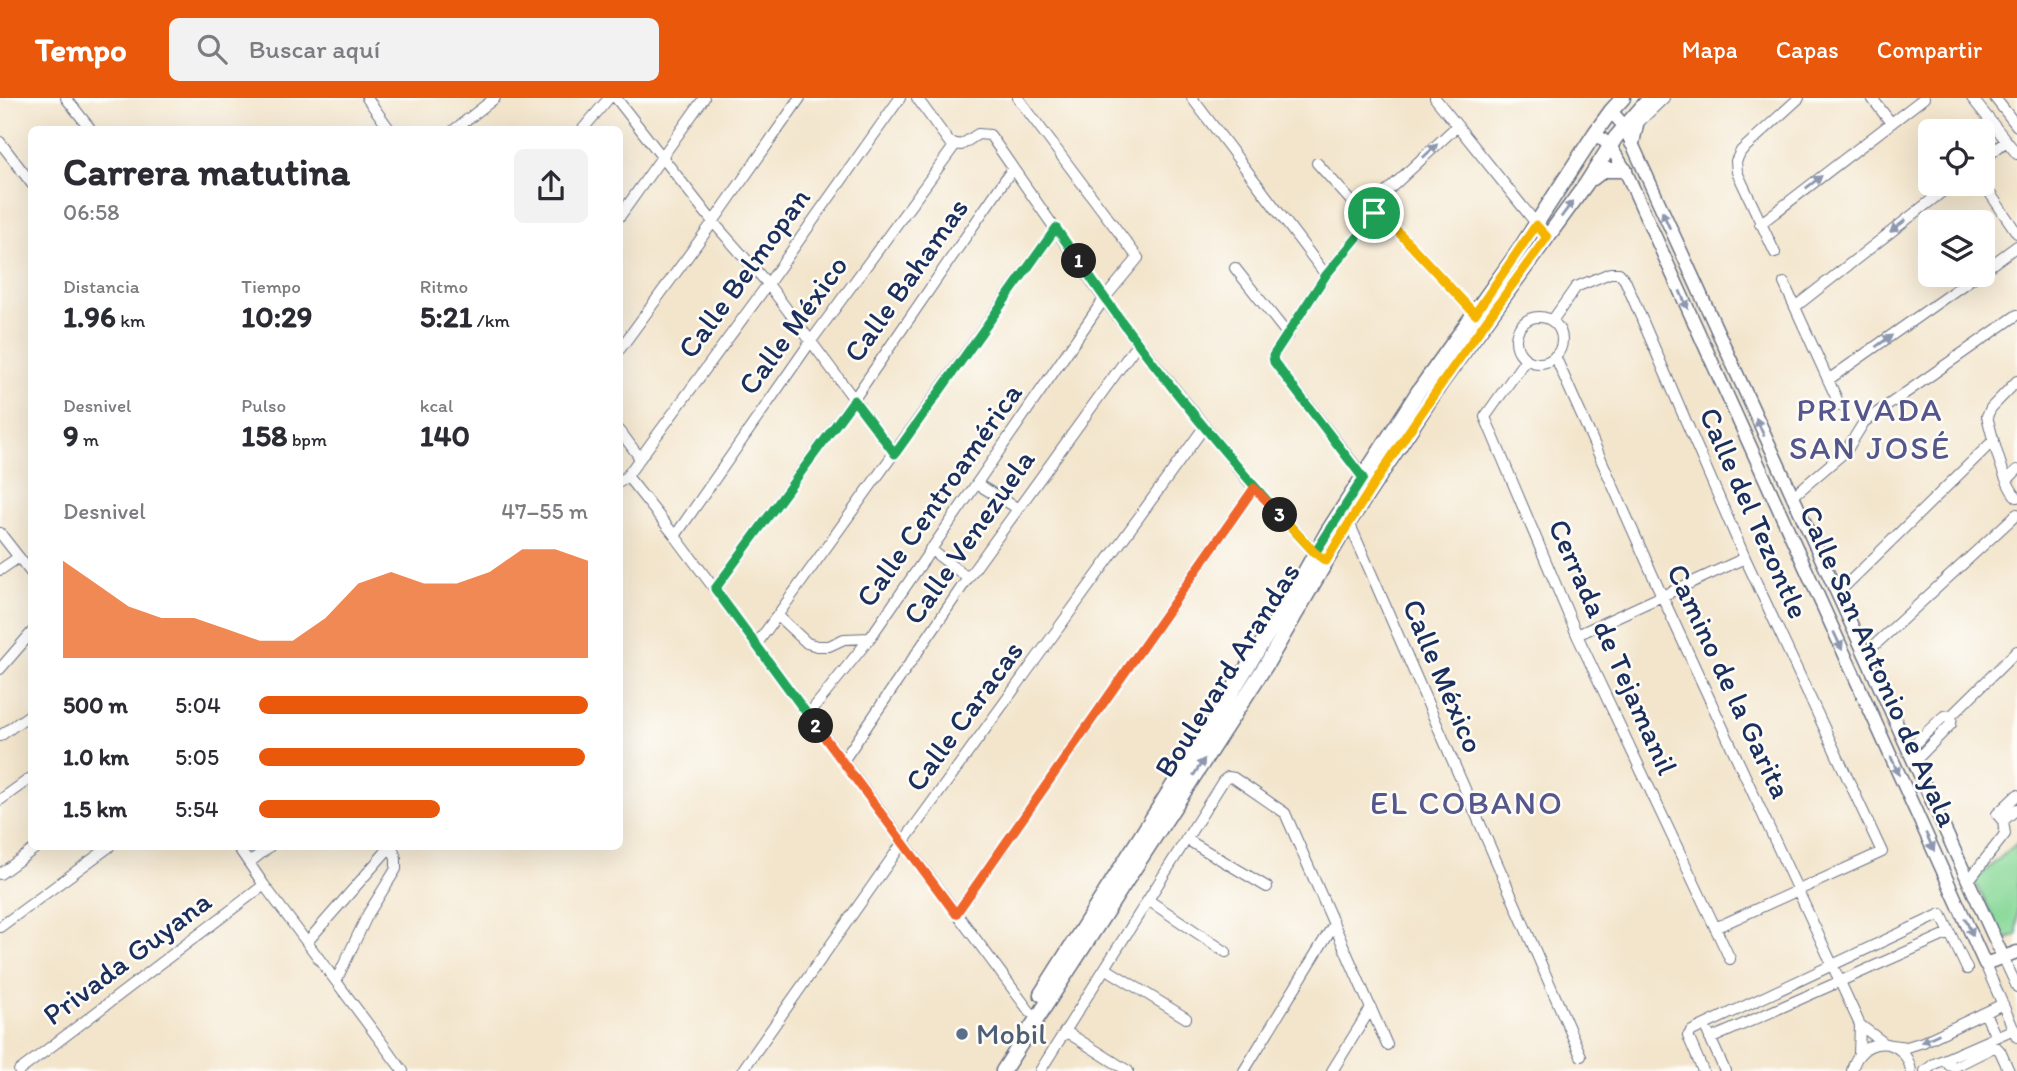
<!DOCTYPE html>
<html lang="es">
<meta charset="utf-8">
<style>
body{margin:0;font-family:Itim,sans-serif;background:#f2f2f3;color:#2b2b33;height:100vh;display:flex;flex-direction:column;font-size:26px;white-space:nowrap}
*{box-sizing:border-box;margin:0}
p{font-size:23px;color:#7c7c81}
.icon{flex:none;width:38px;height:38px;fill:none;stroke:currentColor;stroke-width:2;stroke-linecap:round;stroke-linejoin:round}
.map{position:relative;flex:1;overflow:hidden}
.details{position:absolute;left:28px;top:28px;width:595px;height:724px;display:flex;flex-direction:column;background:#fff;border-radius:10px;box-shadow:0 7px 28px #0002}
.details>*{flex:none}
.controls{position:absolute;left:1918px;top:21px;display:grid;gap:14px}
.controls a{display:grid;place-items:center;width:77px;height:77px;border-radius:10px;background:#fff;box-shadow:0 7px 28px #0002;font-size:35px}
.pin{position:absolute;display:grid;place-items:center;width:60px;height:60px;color:#fff;margin:-30px;border:4px solid #fff;border-radius:50%;box-shadow:0 2px 7px #0007}
.km{position:absolute;width:35px;height:35px;margin:-18px;border-radius:50%;background:#222;color:#fff;font-size:19px;line-height:35px;text-align:center}
.round{display:grid;place-items:center;flex:none;width:74px;height:74px;border-radius:10px;background:#f2f2f3}
.overview{display:flex;align-items:center;justify-content:space-between;height:119px;padding:0 35px}
h1{font-size:38px;font-weight:700;line-height:52px}
.metrics{display:grid;grid-template-columns:repeat(3,1fr);gap:10px;height:119px;padding:7px 35px}
.metrics div{display:grid;align-content:center}
.metrics b{font-size:30px;font-weight:700}
.metrics small{font-size:19px;font-weight:400}
.metrics p{font-size:19px}
.chart{height:196px;padding:14px 35px}
.chart p{display:flex;justify-content:space-between}
.chart svg{width:100%;height:126px;margin-top:7px;fill:#ea580c;opacity:.7}
ul{padding:0 35px;list-style:none;font-size:23px}
li{display:grid;grid-template-columns:112px 84px 1fr;align-items:center;height:52px}
li i{height:18px;border-radius:9px;background:#ea580c}
header{display:flex;align-items:center;gap:42px;box-sizing:border-box;height:98px;padding:0 35px;background:#ea580c;color:#fff}
header strong{font-size:33px}
nav{display:flex;gap:38px;margin-inline-start:auto;font-size:24px}
.search{width:490px;height:63px;background:#f2f2f3;display:flex;align-items:center;gap:18px;box-sizing:border-box;padding:0 24px;border-radius:10px;color:#7c7c81;font-size:26px}
.map>svg:first-child{display:block}
.green{fill:#87d898;stroke:#51847b;stroke-width:2}
.lines{fill:none;stroke-linecap:round;stroke-linejoin:round}
.minor-casing{stroke:#676f84;stroke-width:12}
.tertiary-casing{stroke:#676f84;stroke-width:15}
.secondary-casing{stroke:#676f84;stroke-width:17}
.minor{stroke:#fff;stroke-width:10}
.tertiary{stroke:#fff;stroke-width:12}
.secondary{stroke:#fff;stroke-width:14}
.oneway{fill:#8d97ae}
.split-1-casing{stroke:#fff;stroke-width:14}
.split-2-casing{stroke:#fff;stroke-width:14}
.split-3-casing{stroke:#fff;stroke-width:14}
.split-4-casing{stroke:#fff;stroke-width:14}
.split-1{stroke:#22a559;stroke-width:9}
.split-2{stroke:#22a559;stroke-width:9}
.split-3{stroke:#f0652b;stroke-width:9}
.split-4{stroke:#f5b400;stroke-width:9}
.service-dot{fill:#5c6f8a;stroke:#fdfcf7;stroke-width:2.5}
.labels{text-anchor:middle;stroke-width:5;stroke-linejoin:round;paint-order:stroke}
.street-label{font-size:30px;fill:#1b2f5e;stroke:#fdfcf7}
.service-label{font-size:30px;fill:#4e5e75;stroke:#fdfcf7;text-anchor:start}
.quarter-label{font-size:33px;letter-spacing:2px;fill:#55568c;stroke:#fdfcf7}
</style>
<header>
<strong>Tempo</strong>
<div class="search"><svg class="icon" aria-label="search" viewBox="0 0 24 24"><circle cx="10" cy="10" r="6"/><path d="M15 15l6 6"/></svg>Buscar aquí</div>
<nav><a>Mapa</a><a>Capas</a><a>Compartir</a></nav>
</header>
<div class="map">
<svg width="2017" height="973" viewBox="0 0 2017 973">
<rect width="100%" height="100%" fill="#fdfcf7"/>
<filter id="ink" filterUnits="userSpaceOnUse"><feTurbulence type="fractalNoise" baseFrequency=".0143" numOctaves="2"/><feDisplacementMap in="SourceGraphic" scale="14" xChannelSelector="R" yChannelSelector="G"/><feConvolveMatrix kernelMatrix="1 2 1 2 8 2 1 2 1" color-interpolation-filters="sRGB"/></filter>
<filter id="wash" filterUnits="userSpaceOnUse"><feTurbulence type="fractalNoise" baseFrequency=".00686" numOctaves="4" result="noise"/><feDisplacementMap in="SourceGraphic" scale="28" xChannelSelector="R" yChannelSelector="G"/><feGaussianBlur stdDeviation="1.57" result="paint"/><feColorMatrix in="noise" values="0 0 0 0 0 0 0 0 0 0 0 0 0 0 0 0 0 1.4 0 .05"/><feComposite in="paint" operator="in"/></filter>
<g filter="url(#wash)">
<rect width="100%" height="100%" fill="#f3e5cc"/>
<path class="green" d="M2017,745V837L2005,842L1974,783Z"/>
</g>
<g filter="url(#ink)">
<g class="lines">
<defs>
<path id="minor" d="M66,0L89,29
M367,0L390,32
M616,0L713,124L768,186L895,356
M917,0L949,44L961,47L978,36L990,37L1104,201L1138,245L1254,390L1320,459
M1192,0L1326,177
M1435,0L1547,139
M1872,0L1891,25
M1972,0L2017,56
M1995,0L2017,28
M1637,26L1664,0
M454,32L495,0
M582,32L609,0
M0,44L32,86
M1983,62L2006,43
M1317,65L1370,124
M1983,85L2017,135
M1374,115L1390,125L1475,216
M620,118L704,0
M1760,126L1924,0
M1775,155L1737,74L1736,63L1741,53L1799,0
M1235,170L1288,237
M1983,173L2017,148
M1784,185L1840,308
M1795,209L1952,86
M1516 242a23 23 0 1 1 46 0a23 23 0 1 1-46 0Z
M1552,223L1576,189L1610,175H1619L1625,182L1745,460L1882,754L1715,830
M620,251L713,124L800,0
M1555,258L1662,498L1860,927L1859,955
M1526,261L1485,319L1577,537L1730,861
M1828,282L1977,177
M2017,283L1991,310L1987,318C1992,337 2004,388 2017,399
M620,333L640,360
M627,378L675,438L1030,914
M2007,382L2017,372
M1367,383L1274,264L1273,258L1326,177L1370,124C1374,115 1376,107 1381,99L1457,28
M620,384L627,378L768,186L900,0
M977,386L1017,410
M1792,399L1846,353L1864,324L2017,217
M1348,422L1581,958
M0,435L32,476
M675,438L811,243L955,47
M930,451L968,480
M0,472L19,459
M715,491L854,301L1013,70
M1837,496L1994,342
M778,518L807,545L817,548H829L844,541L870,540
M1577,537L1745,460
M756,547L1056,130
M1865,556L2017,416
M0,571L32,534
M808,617L870,540L1104,201L1138,160L1018,0
M0,638L32,615
M1909,651L1944,618L1952,617L2017,553
M843,663L968,480L1138,245
M1915,663L1951,626L1952,617
M0,702L32,679
M2003,723L2017,711
M1186,741L1267,789
M238,749L264,787L403,973
M250,764L269,749
M0,776L37,749
M1969,782L2005,736L2003,723L1997,716L2017,697
M1148,802L1226,854
M956,816L1254,390
M0,829L109,749
M307,844L390,749
M2003,859L2017,889
M1985,866L2017,939
M1105,870L1186,920
M336,883L368,816L396,771V760L392,749
M1985,915L1996,939
M1860,927L1884,945
M1065,933L1128,973
M1708,935L1725,973
M1710,941L1949,835
M1891,947L1907,949L1923,944L2003,906
M1946,961L1949,967L1954,969L1992,950H1997L2000,953L2009,973
M19,973L264,787
M742,973L904,743L1205,328
M1040,973L1223,683L1228,679L1234,680L1285,715L1387,947
M1244,973L1334,826
M1332,973L1371,910
M1703,973L1688,938L1692,933L1941,816L1967,871
M1852,973C1859,937 1905,936 1911,973
M1925,973L1934,966L2014,931"/>
<path id="tertiary" d="M1611,13L1624,28L1629,39L2003,859
M1595,35L1610,48L1625,72L1985,866L2017,854"/>
<path id="secondary" d="M1632,45L1639,13
M1593,80L1603,72H1625
M1041,896L1215,621L1293,495L1328,433L1418,294L1516,157L1595,35L1611,13L1623,0
M1003,973L1266,567L1349,424L1441,285L1586,86L1616,39L1650,0"/>
</defs>
<use href="#minor" class="minor-casing"/>
<use href="#tertiary" class="tertiary-casing"/>
<use href="#secondary" class="secondary-casing"/>
<use href="#minor" class="minor"/>
<use href="#tertiary" class="tertiary"/>
<use href="#secondary" class="secondary"/>
</g>
<defs><path id="oneway-solid" d="M-6-.8H1V-3.2L6.5 0L1 3.2V.8H-6Z" transform="scale(1.75)"/></defs>
<g class="oneway">
<use href="#oneway-solid" transform="translate(1430 53) rotate(-43)"/>
<use href="#oneway-solid" transform="translate(1814 84) rotate(-38)"/>
<use href="#oneway-solid" transform="translate(1567 111) rotate(-54)"/>
<use href="#oneway-solid" transform="translate(1666 122) rotate(-114)"/>
<use href="#oneway-solid" transform="translate(1898 128) rotate(142)"/>
<use href="#oneway-solid" transform="translate(1684 202) rotate(66)"/>
<use href="#oneway-solid" transform="translate(1884 243) rotate(-35)"/>
<use href="#oneway-solid" transform="translate(1760 329) rotate(-114)"/>
<use href="#oneway-solid" transform="translate(1838 543) rotate(65)"/>
<use href="#oneway-solid" transform="translate(1895 668) rotate(66)"/>
<use href="#oneway-solid" transform="translate(1199 669) rotate(-57)"/>
<use href="#oneway-solid" transform="translate(1930 744) rotate(65)"/>
<use href="#oneway-solid" transform="translate(1969 829) rotate(65)"/>
<use href="#oneway-solid" transform="translate(1930 940) rotate(155)"/>
</g>
</g>
<g class="lines" filter="url(#ink)">
<defs>
<path id="split-1" d="M1079,163C1149,266 1230,364 1315,455L1363,380L1274,264L1273,258L1326,177L1370,124L1374,115"/>
<path id="split-2" d="M816,628L715,491L854,302L895,356L1056,130L1079,163"/>
<path id="split-3" d="M816,628L956,816L1254,390L1280,417"/>
<path id="split-4" d="M1280,417L1315,455L1326,463C1393,350 1470,245 1547,139L1536,127L1475,216L1390,125L1374,115"/>
</defs>
<use href="#split-1" class="split-1-casing"/>
<use href="#split-2" class="split-2-casing"/>
<use href="#split-3" class="split-3-casing"/>
<use href="#split-4" class="split-4-casing"/>
<use href="#split-1" class="split-1"/>
<use href="#split-2" class="split-2"/>
<use href="#split-3" class="split-3"/>
<use href="#split-4" class="split-4"/>
</g>
<circle class="service-dot" cx="962" cy="936" r="7"/>
<g class="labels">
<g class="street-label">
<text transform="translate(744 175) rotate(-54)" y="10">Calle Belmopan</text>
<text transform="translate(906 182) rotate(-55)" y="10">Calle Bahamas</text>
<text transform="translate(793 227) rotate(-54)" y="10">Calle México</text>
<text transform="translate(939 397) rotate(-55)" y="10">Calle Centroamérica</text>
<text transform="translate(1754 415) rotate(66)" y="10">Calle del Tezontle</text>
<text transform="translate(969 439) rotate(-55)" y="10">Calle Venezuela</text>
<text transform="translate(1613 549) rotate(66)" y="10">Cerrada de Tejamanil</text>
<text transform="translate(1879 568) rotate(66)" y="10">Calle San Antonio de Ayala</text>
<text transform="translate(1227 572) rotate(-58)" y="10">Boulevard Arandas</text>
<text transform="translate(1443 578) rotate(67)" y="10">Calle México</text>
<text transform="translate(1729 583) rotate(65)" y="10">Camino de la Garita</text>
<text transform="translate(964 618) rotate(-54)" y="10">Calle Caracas</text>
<text transform="translate(127 860) rotate(-37)" y="10">Privada Guyana</text>
</g>
<g class="service-label">
<text x="976" y="946">Mobil</text>
</g>
<g class="quarter-label">
<text x="1870" y="323">PRIVADA<tspan x="1870" dy="38">SAN JOSÉ</tspan></text>
<text x="1467" y="716">EL COBANO</text>
</g>
</g>
</svg>
<div class="controls">
<a><svg class="icon" aria-label="locate" viewBox="0 0 24 24"><circle cx="12" cy="12" r="6"/><path d="M12 2v4M12 18v4M2 12h4M18 12h4"/></svg></a>
<a><svg class="icon" aria-label="layers" viewBox="0 0 24 24"><path d="M12 4l9 5-9 5-9-5zM3 14l9 5 9-5"/></svg></a>
</div>
<div class="pin" style="left:1374px;top:115px;background:#1e9e55"><svg class="icon" aria-label="arrive" viewBox="0 0 24 24"><path d="M6 21V4h12l-3 4 3 4H6"/></svg></div>
<b class="km" style="left:1079px;top:163px">1</b>
<b class="km" style="left:816px;top:628px">2</b>
<b class="km" style="left:1280px;top:417px">3</b>
<section class="details">
<div class="overview"><div><h1>Carrera matutina</h1><p>06:58</p></div><a class="round"><svg class="icon" aria-label="share" viewBox="0 0 24 24"><path d="M12 15V3M7 8l5-5 5 5M5 13v7h14v-7"/></svg></a></div>
<div class="metrics">
<div><p>Distancia</p><b>1.96<small> km</small></b></div>
<div><p>Tiempo</p><b>10:29</b></div>
<div><p>Ritmo</p><b>5:21<small> /km</small></b></div>
</div>
<div class="metrics">
<div><p>Desnivel</p><b>9<small> m</small></b></div>
<div><p>Pulso</p><b>158<small> bpm</small></b></div>
<div><p>kcal</p><b>140</b></div>
</div>
<div class="chart"><p><span>Desnivel</span>47–55 m</p>
<svg viewBox="0 0 160 44" preserveAspectRatio="none"><path d="M0 44V10L10 18L20 26L30 30L40 30L50 34L60 38L70 38L80 30L90 18L100 14L110 18L120 18L130 14L140 6L150 6L160 10V44z"/></svg>
</div>
<ul>
<li><b>500 m</b>5:04<i style="width:100%"></i></li>
<li><b>1.0 km</b>5:05<i style="width:99%"></i></li>
<li><b>1.5 km</b>5:54<i style="width:55%"></i></li>
</ul>
</section>
</div>
